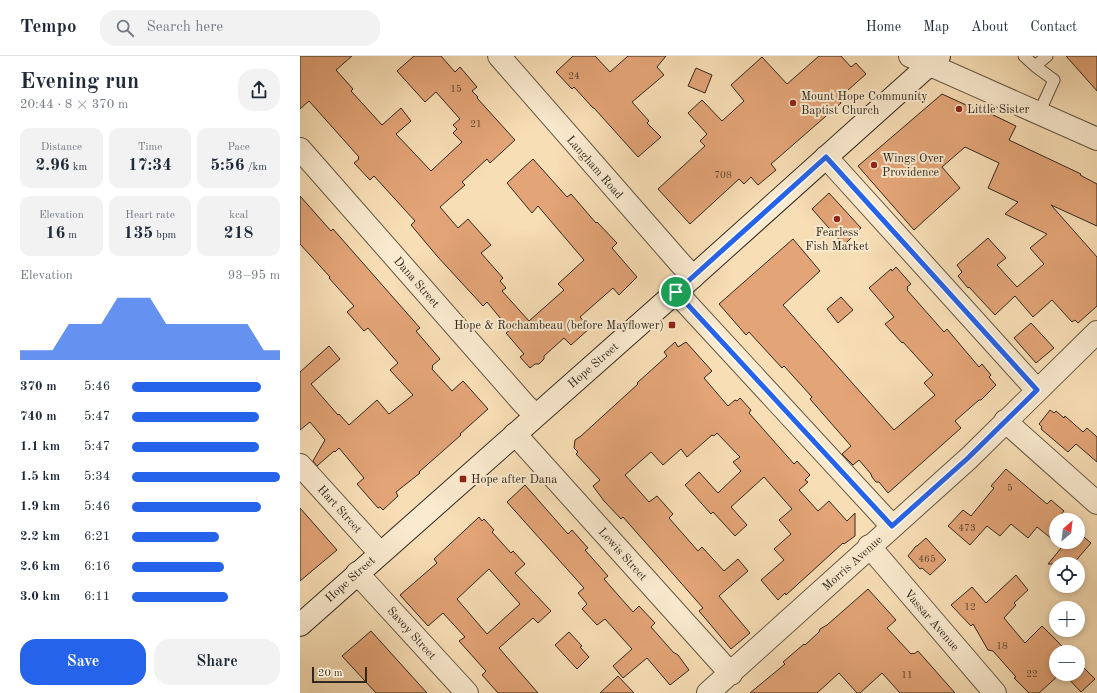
<!DOCTYPE html>
<meta charset="utf-8">
<style>
body{margin:0;font-family:"Old Standard TT",serif;background:#f2f2f3;color:#1f2937;height:100vh;display:flex;flex-direction:column;font-size:15px;white-space:nowrap}
*{box-sizing:border-box;margin:0}
p{font-size:13px;color:#747a83}
.icon{flex:none;width:22px;height:22px;fill:none;stroke:currentColor;stroke-width:2;stroke-linecap:round;stroke-linejoin:round}
.map{position:relative;flex:1;overflow:hidden}
.details{display:flex;flex-direction:column;background:#fff;width:300px}
.details>*{flex:none}
.needle{width:26px;rotate:28deg}
.controls{position:absolute;left:749px;top:457px;display:grid;gap:8px}
.controls a{display:grid;place-items:center;width:36px;height:36px;border-radius:50%;background:#fff;box-shadow:0 2px 6px #0003;font-size:20px}
.scale{position:absolute;left:12px;bottom:10px;width:55px;box-sizing:border-box;padding-left:4px;border:2px solid #30281f;border-top:0;font-size:11px;line-height:14px;white-space:nowrap;color:#30281f;-webkit-text-stroke:3px #faeacf;paint-order:stroke}
.pin{position:absolute;display:grid;place-items:center;width:34px;height:34px;color:#fff;margin:-17px;border:2px solid #fff;border-radius:50%;box-shadow:0 1px 4px #0007}
.round{display:grid;place-items:center;flex:none;width:42px;height:42px;border-radius:16px;background:#f2f2f3}
.headline{display:flex;align-items:center;justify-content:space-between;height:68px;padding:0 20px}
h1{font-size:22px;font-weight:800;line-height:30px}
.metrics{display:grid;grid-template-columns:repeat(3,1fr);gap:6px;height:68px;padding:4px 20px}
.metrics div{display:grid;align-content:center;border-radius:10px;background:#f2f2f3;text-align:center}
.metrics b{font-size:17px;font-weight:800}
.metrics small{font-size:11px;font-weight:400}
.metrics p{font-size:11px}
.chart{height:112px;padding:8px 20px}
.chart p{display:flex;justify-content:space-between}
.chart svg{width:100%;height:72px;margin-top:4px;fill:#2563eb;opacity:.7}
.primary-button{display:flex;gap:8px;margin-top:auto;padding:8px 20px}
.primary-button a{flex:1;height:46px;border-radius:16px;background:#2563eb;color:#fff;font-size:16px;font-weight:800;line-height:46px;text-align:center}
.primary-button a+a{background:#f2f2f3;color:#1f2937}
ul{padding:0 20px;list-style:none;font-size:13px}
li{display:grid;grid-template-columns:64px 48px 1fr;align-items:center;height:30px}
li i{height:10px;border-radius:5px;background:#2563eb}
header{display:flex;align-items:center;gap:24px;box-sizing:border-box;height:56px;padding:0 20px;background:#fff;border-bottom:1px solid #e0e1e3}
header strong{font-size:19px}
nav{display:flex;gap:22px;margin-inline-start:auto;font-size:14px}
.search{width:280px;height:36px;background:#f2f2f3;display:flex;align-items:center;gap:10px;box-sizing:border-box;padding:0 14px;border-radius:16px;color:#747a83;font-size:15px}
main{display:flex;flex:1;min-height:0}
.map>svg:first-child{display:block}
.building{fill:#e3a477;stroke:#30281f;fill-rule:evenodd}
.lines{fill:none;stroke-linecap:round;stroke-linejoin:round}
.service-casing{stroke:#625644;stroke-width:13}
.minor-casing{stroke:#625644;stroke-width:24}
.tertiary-casing{stroke:#625644;stroke-width:24}
.secondary-casing{stroke:#30281f;stroke-width:24}
.service{stroke:#faeacf;stroke-width:11}
.minor{stroke:#faeacf;stroke-width:22}
.tertiary{stroke:#faeacf;stroke-width:22}
.secondary{stroke:#faeacf;stroke-width:22}
.route-casing{stroke:#fff;stroke-width:8}
.route{stroke:#2563eb;stroke-width:5}
.poi-dot{fill:#8f2418;stroke:#faeacf;stroke-width:1.5}
.labels{text-anchor:middle;stroke-width:4;stroke-linejoin:round;paint-order:stroke}
.number-label{font-size:10px;fill:#5d4735}
.poi-label{font-size:12px;fill:#30281f;stroke:#faeacf;text-anchor:start}
.street-label{font-size:12px;fill:#30281f;stroke:#faeacf}
</style>
<header>
<strong>Tempo</strong>
<div class="search"><svg class="icon" aria-label="search" viewBox="0 0 24 24"><circle cx="10" cy="10" r="6"/><path d="M15 15l6 6"/></svg>Search here</div>
<nav><a>Home</a><a>Map</a><a>About</a><a>Contact</a></nav>
</header>
<main>
<section class="details">
<div class="headline"><div><h1>Evening run</h1><p>20:44 · 8 × 370 m</p></div><a class="round"><svg class="icon" aria-label="share" viewBox="0 0 24 24"><path d="M12 15V3M7 8l5-5 5 5M5 13v7h14v-7"/></svg></a></div>
<div class="metrics">
<div><p>Distance</p><b>2.96<small> km</small></b></div>
<div><p>Time</p><b>17:34</b></div>
<div><p>Pace</p><b>5:56<small> /km</small></b></div>
</div>
<div class="metrics">
<div><p>Elevation</p><b>16<small> m</small></b></div>
<div><p>Heart rate</p><b>135<small> bpm</small></b></div>
<div><p>kcal</p><b>218</b></div>
</div>
<div class="chart"><p><span>Elevation</span>93–95 m</p>
<svg viewBox="0 0 160 44" preserveAspectRatio="none"><path d="M0 44V38L10 38L20 38L30 22L40 22L50 22L60 6L70 6L80 6L90 22L100 22L110 22L120 22L130 22L140 22L150 38L160 38V44z"/></svg>
</div>
<ul>
<li><b>370 m</b>5:46<i style="width:87%"></i></li>
<li><b>740 m</b>5:47<i style="width:86%"></i></li>
<li><b>1.1 km</b>5:47<i style="width:86%"></i></li>
<li><b>1.5 km</b>5:34<i style="width:100%"></i></li>
<li><b>1.9 km</b>5:46<i style="width:87%"></i></li>
<li><b>2.2 km</b>6:21<i style="width:59%"></i></li>
<li><b>2.6 km</b>6:16<i style="width:62%"></i></li>
<li><b>3.0 km</b>6:11<i style="width:65%"></i></li>
</ul>
<div class="primary-button"><a>Save</a><a>Share</a></div>
</section>
<div class="map">
<svg width="797" height="637" viewBox="0 0 797 637">
<rect width="100%" height="100%" fill="#f8deb5"/>
<filter id="stains"><feTurbulence type="fractalNoise" baseFrequency=".005" numOctaves="4"/><feColorMatrix values="0 0 0 0 .2 0 0 0 0 .09 0 0 0 0 .02 0 0 0 .5 -.17"/></filter>
<radialGradient id="worn" r=".72"><stop offset=".6" stop-color="#630" stop-opacity="0"/><stop offset="1" stop-color="#630" stop-opacity=".3"/></radialGradient>
<path class="building" d="M0,0H52L36,14L53,33L51,35L82,69L101,52L111,65L96,78L131,115L162,86L153,77L157,73L153,69L160,63L136,36L125,46L97,15L114,0H141L155,16L160,11L177,31L172,35L178,41L177,42L215,84L190,107L187,103L162,126L165,129L140,151L158,172L168,163L191,189L181,197L203,222L200,225L206,232L202,235L229,265L264,234L258,228L284,204L238,150L232,157L207,127L233,103L267,141L271,138L296,167L297,166L317,187L312,192L337,221L319,239L313,232L280,261L290,272L271,289L264,282L244,300V303L239,308H235L230,312L220,301L224,298L206,277L210,274L187,246L183,250L137,200L111,169L115,165L74,120L70,124L54,107L59,103L58,102L59,101L9,45L0,53Z
M273,0H295L310,16L328,0H366L357,11L364,19L332,46L349,65L347,67L361,81L338,101L294,52H293L274,31L272,33L256,16Z
M519,0H541L551,11L556,7L566,18L538,43L541,47L471,108L476,114L458,129L451,121L444,128L439,123L390,168L358,133L405,90L400,85L407,78L388,57L402,44L422,65L444,45L431,29L462,1L487,28Z
M766,0H797V35Z
M396,12L412,19L405,37L388,30Z
M642,38L688,59L689,57L716,70L709,84L781,118L780,119L797,128V170L751,149L797,201V250L778,267L775,264L772,266L752,244L733,261L715,240L695,259L669,231L668,232L658,220L662,216L657,209L688,182L706,202L697,209L717,231L744,208L730,192L747,178L705,158L718,146L688,132L699,107L665,91L642,111L660,132L614,174L558,110Z
M529,137L561,172L544,189L512,153Z
M0,140L31,175L33,173L120,272L116,275L140,303L132,310L133,311L132,313L152,335L163,325L188,353L160,378L161,379L119,416L120,417L96,436L98,440L83,454L80,451L78,452L57,428L64,422L39,392L35,396L34,395L17,410L13,405L25,384L10,366L0,374V316L29,290L40,303L11,328L38,359L39,358L49,369L77,344L89,358L113,339L90,314L98,307L68,272L64,275L47,256L54,250L29,222L30,221L0,188Z
M493,183L520,215L483,249L594,374L635,339L624,327L633,319L603,286L602,287L585,268L594,261L569,232L591,213L592,215L596,211L611,228L607,231L608,233L607,234L644,276L647,273L679,311L682,308L691,319L689,321L696,329L681,344H679L655,365L661,372L588,437L579,426H576L572,421L571,418L559,404L553,409L542,398L551,390L510,343L512,341L484,310L482,312L449,276L446,279L419,248Z
M541,241L553,254L538,267L527,253Z
M731,267L754,292L736,307L714,282Z
M375,286L378,291L386,286L412,315L404,322L428,350L435,344L437,345L440,342L451,354L449,357L494,408L497,405L510,419L505,424L508,426L499,434L518,455L529,445L547,465L555,457V480L544,488L543,487L486,539L485,537L478,544L461,524L484,504L474,493L491,478L479,464L492,453L464,421L431,451L447,469L435,480L413,456L411,458L385,429L399,416L418,437L441,415L433,406L440,401L417,377L414,380L412,379L387,401L381,393L363,409L351,396L325,419L349,446L357,440L373,458L369,462L398,495L402,491L424,515L438,503L448,515L419,540L450,577L431,593L399,555L403,552L323,461L321,463L304,445L293,430L300,424L276,398L278,396L274,392L275,384L281,380L338,328L337,327L367,300L364,296Z
M750,354L754,357L756,355L764,362L765,360L783,376L787,372L797,381V406L776,388L768,396L741,373L742,371L739,368Z
M706,413L747,448L751,444L764,455L759,461L763,464H756V486H778V476L791,487L773,508H748L762,491L737,471L728,482L711,468L700,480L687,470L670,489L648,470L663,454L671,460L694,432L691,430Z
M225,429L268,478L272,474L288,492L285,494L308,520L304,523L333,556L339,550L355,567L351,571L373,596L378,599L389,614L370,629L347,602L323,622L313,610L332,593L305,563L297,569L282,553L287,548L278,537L284,532L207,446Z
M0,452L37,494L0,525Z
M179,461L182,465L184,463L194,474L192,476L211,497L213,495L225,508L215,517L251,555L238,567L233,562L199,592L238,637H198L182,619L186,615L184,613L159,585L165,581L143,557L128,570L100,539L137,507L134,503ZM189,513L220,548L187,578L157,543Z
M626,482L646,504L630,519L622,512L620,513L608,500L616,490H617Z
M716,519L728,534L714,547L716,549L704,562L725,587L742,570L768,596H756V618H760L739,637H729L714,622L716,621L693,595L688,594L673,568L671,570L651,549L672,531L686,547Z
M568,533L596,564L587,572L611,598L613,597L614,598L618,595L655,637H600L582,617L560,637H557L539,617L517,637H450L485,608L483,606L504,588L505,589L519,576L520,573L527,569Z
M71,575L127,637H76L42,600Z
M269,576L282,590L280,591L289,601L277,613L255,589Z
M778,606L795,623L781,636L764,618H778Z
M318,620L334,637H300Z"/>
<g class="lines">
<defs>
<path id="service" d="M724,0L735,10L747,0
M735,10L754,24L739,57"/>
<path id="minor" d="M199,0L380,207L393,221
M0,93L224,348L235,359
M526,101L737,334
M376,236L592,470
M705,365L797,447
M215,378L431,618
M0,409L80,497
M569,490L695,637
M57,517L167,637
M408,637L669,402L797,276"/>
<path id="tertiary" d="M610,0L797,83"/>
<path id="secondary" d="M0,569L376,236L639,0"/>
</defs>
<use href="#service" class="service-casing"/>
<use href="#minor" class="minor-casing"/>
<use href="#tertiary" class="tertiary-casing"/>
<use href="#secondary" class="secondary-casing"/>
<use href="#service" class="service"/>
<use href="#minor" class="minor"/>
<use href="#tertiary" class="tertiary"/>
<use href="#secondary" class="secondary"/>
</g>
<g class="lines">
<defs>
<path id="route" d="M526,101L737,334L668,402L592,470L376,236Z"/>
</defs>
<use href="#route" class="route-casing"/>
<use href="#route" class="route"/>
</g>
<g class="poi-dot">
<circle cx="493" cy="47" r="4"/>
<circle cx="659" cy="53" r="4"/>
<circle cx="574" cy="109" r="4"/>
<circle cx="537" cy="163" r="4"/>
<rect x="368" y="265" width="8" height="8" rx="2"/>
<rect x="159" y="419" width="8" height="8" rx="2"/>
</g>
<g class="labels">
<g class="number-label">
<text x="274" y="23">24</text>
<text x="156" y="36">15</text>
<text x="176" y="71">21</text>
<text x="423" y="122">708</text>
<text x="710" y="435">5</text>
<text x="667" y="475">473</text>
<text x="627" y="506">465</text>
<text x="670" y="554">12</text>
<text x="702" y="593">18</text>
<text x="732" y="621">22</text>
<text x="607" y="622">11</text>
</g>
<g class="poi-label">
<text x="501" y="44">Mount Hope Community<tspan x="501" dy="14">Baptist Church</tspan></text>
<text x="667" y="57">Little Sister</text>
<text x="582" y="106">Wings Over<tspan x="582" dy="14">Providence</tspan></text>
<text x="537" y="180" text-anchor="middle">Fearless<tspan x="537" dy="14">Fish Market</tspan></text>
<text x="364" y="273" text-anchor="end">Hope &amp; Rochambeau (before Mayflower)</text>
<text x="171" y="427">Hope after Dana</text>
</g>
<g class="street-label">
<text transform="translate(295 111) rotate(49)" y="4">Langham Road</text>
<text transform="translate(117 226) rotate(49)" y="4">Dana Street</text>
<text transform="translate(293 309) rotate(-41)" y="4">Hope Street</text>
<text transform="translate(40 453) rotate(48)" y="4">Hart Street</text>
<text transform="translate(323 498) rotate(48)" y="4">Lewis Street</text>
<text transform="translate(552 507) rotate(-42)" y="4">Morris Avenue</text>
<text transform="translate(50 523) rotate(-42)" y="4">Hope Street</text>
<text transform="translate(632 564) rotate(49)" y="4">Vassar Avenue</text>
<text transform="translate(112 577) rotate(48)" y="4">Savoy Street</text>
</g>
</g>
<rect width="100%" height="100%" filter="url(#stains)"/>
<rect width="100%" height="100%" fill="url(#worn)"/>
</svg>
<div class="controls">
<a><svg class="needle" viewBox="-14 -14 28 28"><path d="M0-13l5 13h-10z" fill="#e53935"/><path d="M0 13l5-13h-10z" fill="#747a83"/></svg></a>
<a><svg class="icon" aria-label="locate" viewBox="0 0 24 24"><circle cx="12" cy="12" r="6"/><path d="M12 2v4M12 18v4M2 12h4M18 12h4"/></svg></a>
<a>+</a>
<a>−</a>
</div>
<div class="scale">20 m</div>
<div class="pin" style="left:376px;top:236px;background:#1e9e55"><svg class="icon" aria-label="arrive" viewBox="0 0 24 24"><path d="M6 21V4h12l-3 4 3 4H6"/></svg></div>
</div>
</main>
